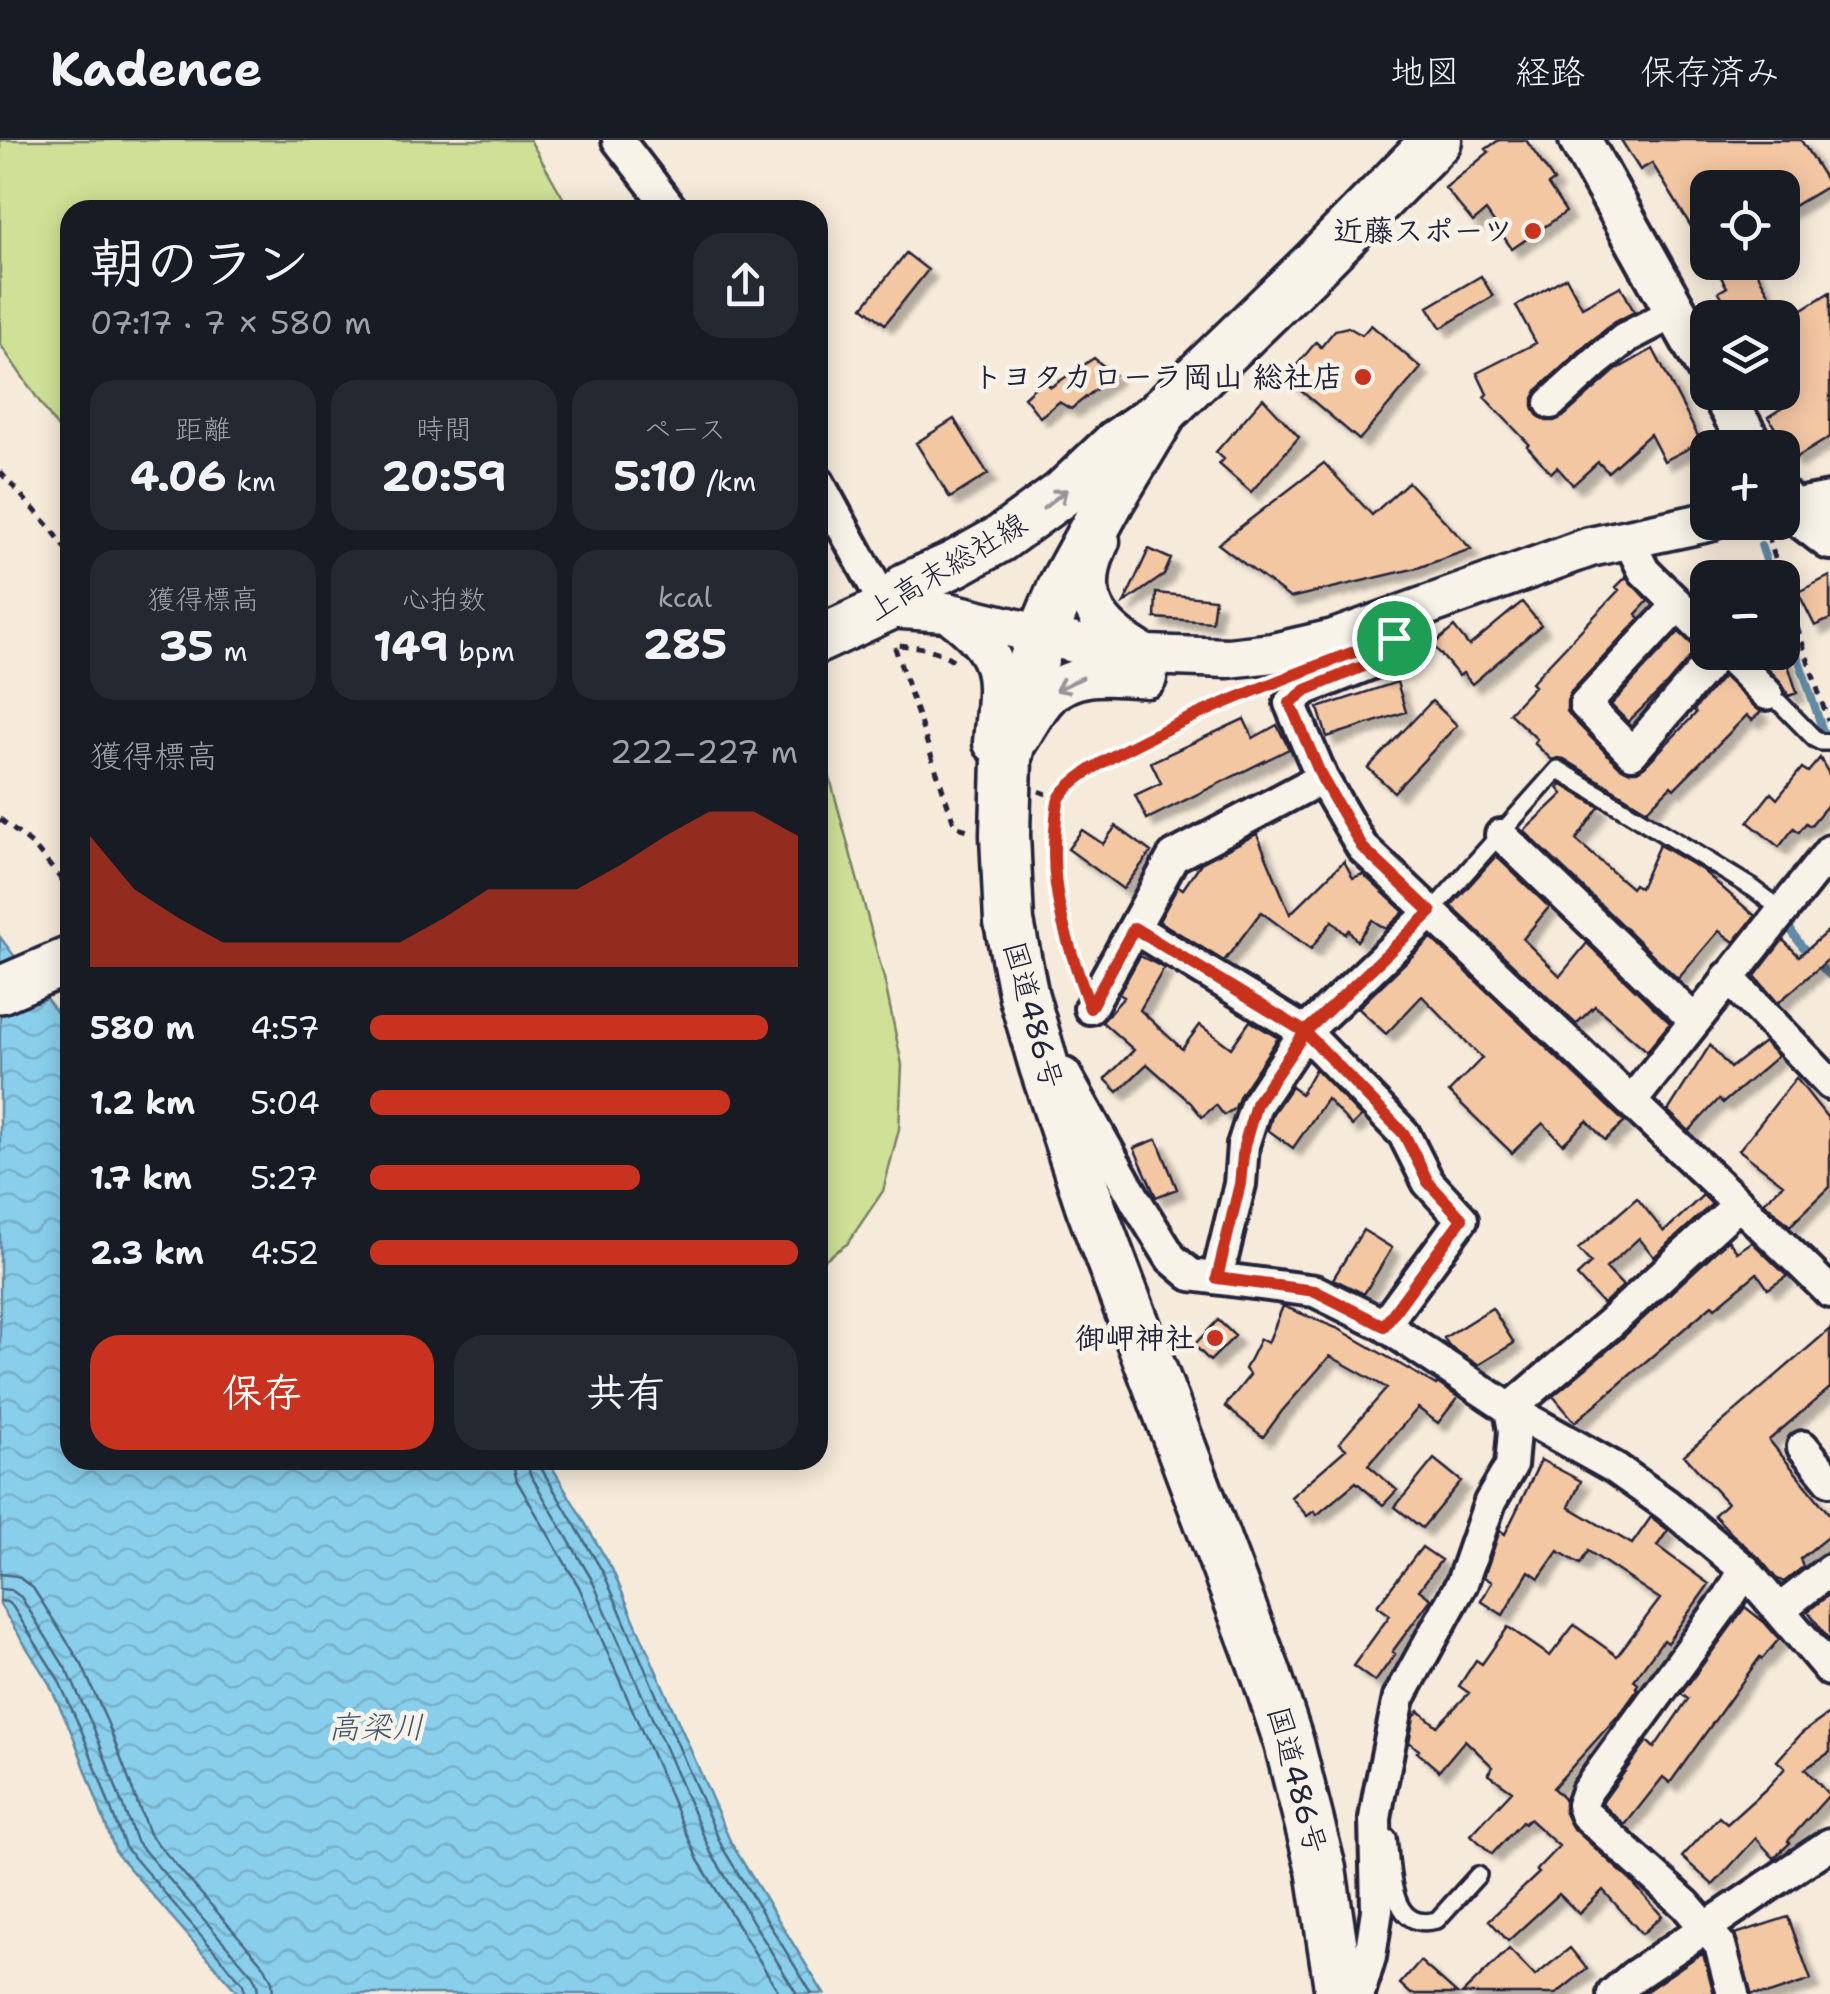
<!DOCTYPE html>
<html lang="ja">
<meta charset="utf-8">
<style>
body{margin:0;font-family:"Shantell Sans","Klee One",sans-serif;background:#242831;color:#f1f3f6;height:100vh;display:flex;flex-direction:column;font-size:38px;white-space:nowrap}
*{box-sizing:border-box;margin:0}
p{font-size:32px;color:#9ea1a6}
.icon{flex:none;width:55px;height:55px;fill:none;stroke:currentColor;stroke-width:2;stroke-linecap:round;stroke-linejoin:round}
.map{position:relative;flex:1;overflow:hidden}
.panel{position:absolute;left:60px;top:60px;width:768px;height:1270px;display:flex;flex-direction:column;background:#171b24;border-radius:30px;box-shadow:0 5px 25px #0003}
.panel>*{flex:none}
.fabs{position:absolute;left:1690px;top:30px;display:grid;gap:20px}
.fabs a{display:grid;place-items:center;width:110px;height:110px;border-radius:20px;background:#171b24;box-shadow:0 5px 25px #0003;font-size:50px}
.pin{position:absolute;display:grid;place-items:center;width:85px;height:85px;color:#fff;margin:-42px;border:5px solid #fff;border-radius:50%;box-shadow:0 2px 10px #0007}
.round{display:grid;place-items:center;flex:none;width:105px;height:105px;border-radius:30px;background:#242831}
.overview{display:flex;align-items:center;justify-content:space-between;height:170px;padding:0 30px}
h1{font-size:55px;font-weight:700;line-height:75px}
.stats{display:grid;grid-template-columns:repeat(3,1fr);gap:15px;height:170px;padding:10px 30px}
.stats div{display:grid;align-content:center;border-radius:25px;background:#242831;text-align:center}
.stats b{font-size:42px;font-weight:700}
.stats small{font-size:28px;font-weight:400}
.stats p{font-size:28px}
.chart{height:280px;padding:20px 30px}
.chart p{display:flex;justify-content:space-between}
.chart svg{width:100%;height:180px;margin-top:10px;fill:#c8321e;opacity:.7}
.primary-button{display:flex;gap:20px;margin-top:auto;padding:20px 30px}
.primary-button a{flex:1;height:115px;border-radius:30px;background:#c8321e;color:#fff;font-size:40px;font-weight:700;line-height:115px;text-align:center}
.primary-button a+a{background:#242831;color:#f1f3f6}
ul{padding:0 30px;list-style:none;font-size:32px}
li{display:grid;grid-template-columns:160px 120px 1fr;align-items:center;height:75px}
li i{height:25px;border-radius:12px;background:#c8321e}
header{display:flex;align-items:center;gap:60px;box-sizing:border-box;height:140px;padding:0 50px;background:#171b24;border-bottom:2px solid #363941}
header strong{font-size:48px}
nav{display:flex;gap:55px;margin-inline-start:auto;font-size:35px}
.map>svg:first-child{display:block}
.park{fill:#cfe196;stroke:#788268;stroke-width:2.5}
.water{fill:url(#water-waves);stroke:#608aa5;stroke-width:2.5}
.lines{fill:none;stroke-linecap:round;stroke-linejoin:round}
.shore{stroke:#4b6781;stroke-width:2.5}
.stream{stroke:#608aa5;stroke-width:8}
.building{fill:#f4c7a3;stroke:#22223b;stroke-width:2.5;filter:url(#shadow)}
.service-casing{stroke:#22223b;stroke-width:22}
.minor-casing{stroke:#22223b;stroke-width:38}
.tertiary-casing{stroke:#22223b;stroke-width:45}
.secondary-casing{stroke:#22223b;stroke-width:48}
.primary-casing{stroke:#22223b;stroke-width:52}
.trunk-casing{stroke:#22223b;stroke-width:55}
.path{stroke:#22223b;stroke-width:5;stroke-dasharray:8 8;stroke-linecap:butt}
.service{stroke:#f7f3e8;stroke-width:15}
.minor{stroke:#f7f3e8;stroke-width:30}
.tertiary{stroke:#f7f3e8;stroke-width:38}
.secondary{stroke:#f7f3e8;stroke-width:40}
.primary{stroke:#f7f3e8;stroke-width:45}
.trunk{stroke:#f7f3e8;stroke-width:48}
.oneway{stroke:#97959a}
.route-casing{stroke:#fff;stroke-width:20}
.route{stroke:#c8321e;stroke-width:12}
.poi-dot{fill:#c8321e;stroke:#f7f3e8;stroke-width:4}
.labels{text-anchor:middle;stroke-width:9;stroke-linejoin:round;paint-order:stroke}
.poi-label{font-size:30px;font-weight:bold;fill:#22223b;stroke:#f7f3e8;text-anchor:end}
.street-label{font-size:30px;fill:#22223b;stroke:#f7f3e8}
.water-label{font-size:32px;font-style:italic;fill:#415670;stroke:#f7f3e8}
</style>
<header>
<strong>Kadence</strong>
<nav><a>地図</a><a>経路</a><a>保存済み</a></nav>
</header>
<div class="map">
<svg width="1830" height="1854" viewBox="0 0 1830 1854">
<defs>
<pattern id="water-waves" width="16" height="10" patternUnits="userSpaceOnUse" patternTransform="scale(2.5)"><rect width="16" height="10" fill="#89cfeb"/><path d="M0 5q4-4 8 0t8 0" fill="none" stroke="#76b1ca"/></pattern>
<filter id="shadow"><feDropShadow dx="8" dy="8" stdDeviation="2.5" flood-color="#0004"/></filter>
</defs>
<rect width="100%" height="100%" fill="#f6eada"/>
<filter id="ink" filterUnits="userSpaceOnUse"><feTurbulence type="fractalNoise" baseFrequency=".01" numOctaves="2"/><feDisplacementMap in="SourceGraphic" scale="20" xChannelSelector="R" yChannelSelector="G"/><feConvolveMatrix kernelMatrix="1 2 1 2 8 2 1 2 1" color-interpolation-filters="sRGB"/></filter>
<g filter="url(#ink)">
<path class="park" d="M0,0H530L570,70H70V306L0,204Z
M818,594L884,838L902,925L899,989L883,1051L847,1104L818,1124Z"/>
<path class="water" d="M0,797L58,874L70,883V1320H548L612,1429L731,1703L824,1854H239L116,1713L74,1598L49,1543L0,1465Z"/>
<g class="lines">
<path class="shore" d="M512,1320L517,1341L579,1447L698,1720L780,1854
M527,1320L530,1334L592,1440L711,1713L797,1854
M540,1320L541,1328L604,1434L722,1707L812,1854
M0,1434L17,1436L33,1448L82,1525L108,1584L149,1694L265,1827L272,1841L273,1854
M0,1449L11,1450L21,1457L69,1534L94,1589L136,1701L253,1836L257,1845L258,1854
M0,1461L7,1462L13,1467L58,1539L83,1594L125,1707L243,1844L245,1854"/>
<path class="stream" d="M1761,405L1772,438
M1782,470L1827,603
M1785,778C1794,801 1813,818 1830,836"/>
</g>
<path class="building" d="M1499,0H1526L1554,41L1548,45L1566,72L1512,109L1486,71L1473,82L1445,48L1489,12L1486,9Z
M1621,0H1801L1829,45L1782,73V48H1708V114L1652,23L1640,30Z
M906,113L928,130L885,184L863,167Z
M1712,122H1751L1775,163L1751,178H1734L1719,152L1727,147Z
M1481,136L1493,156L1441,188L1428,167Z
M1566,137L1582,167L1621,146L1634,172L1615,182L1585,206L1538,249L1533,258V266L1537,275L1546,281H1554L1563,277L1616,230L1653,209L1701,302L1664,321L1650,294L1608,332L1598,322L1573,345L1557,327L1551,333L1527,306L1529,304L1484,257L1487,254L1477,233L1536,203L1516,166Z
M1830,152V297L1794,319L1768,277L1782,268V182Z
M1371,185L1421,228L1359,300L1286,238L1316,202L1321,207L1335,190L1348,187L1362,195Z
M1094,218L1114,235L1071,269L1059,262L1040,277L1024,257L1043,240L1051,247Z
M1263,258L1299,297L1251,352L1219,324L1224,319L1216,312Z
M954,279L988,334L950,358L916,303Z
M1324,323L1372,375L1408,342L1471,409L1417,428L1290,458L1218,404Z
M1149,409L1171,419L1164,435L1124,463Z
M1830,436V479L1815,486L1798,452Z
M1626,437L1648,461L1636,474L1640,478L1571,552L1567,561V571L1572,578L1619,626L1628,631H1637L1645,626L1696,573L1694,570L1723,536L1761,572L1752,580L1747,575L1674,649L1671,646L1647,670L1564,619L1558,618L1552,620L1534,603L1537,599L1509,573L1534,546L1531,543L1619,450L1616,447Z
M1156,453L1215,459L1212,482L1155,478Z
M1522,462L1541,485L1472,544L1463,533L1459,536L1433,505L1454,487L1469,506Z
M1679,492L1697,509L1666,545L1628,582L1611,565Z
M1752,512H1784L1797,553L1789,556L1780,541Z
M1397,542L1406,572L1327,597L1318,568Z
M1432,561L1457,585L1394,652L1368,628Z
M1244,579L1253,598L1277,585L1289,609L1147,679L1135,655L1161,643L1151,622Z
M1820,618L1830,636V662L1810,686L1806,683L1799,692L1794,688L1779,707L1748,682L1771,653L1777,659L1802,628L1808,632Z
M1561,644L1599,667L1576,700L1631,748L1634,744L1640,748L1659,705L1702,730L1755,776L1734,802L1719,791L1678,839L1524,691L1563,654L1558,648Z
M1116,686L1151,712L1123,749L1068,709L1082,690L1103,704Z
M1257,694L1290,774L1344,721L1353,738L1363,734L1404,772L1386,789L1372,780L1357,801L1349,790L1345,794L1332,781L1311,809L1261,772L1224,821L1159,781L1178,746L1183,749L1201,723Z
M1496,716L1549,767L1523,799L1560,836L1587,803L1670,883L1647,911L1595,866L1576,884L1451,766Z
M1830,789V818L1778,863L1755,836L1783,800L1799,816Z
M1431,798L1618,976L1625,982L1605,1000L1587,981L1563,1004L1543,983L1512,1013L1449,952L1482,918L1422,856L1386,894L1358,868Z
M1140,816L1164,828L1140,870L1182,909L1200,885L1231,908L1250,881L1278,898L1240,955L1235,968L1224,975L1216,965L1202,977L1191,963L1147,924L1118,952L1105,939L1134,910L1102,882L1124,857L1119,854Z
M1764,902L1778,916L1723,963L1719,959L1689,991L1668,971L1710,905L1730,928Z
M1315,929L1361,977L1352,986L1327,959L1293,1008L1268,990L1273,973L1291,947L1301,954Z
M1796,938L1830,981V1047L1790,1086L1764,1062L1783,1044L1739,1010Z
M1157,999L1177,1049L1156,1057L1134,1008Z
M1703,1055L1712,1064L1654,1117L1639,1098L1606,1128L1623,1146L1603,1164L1577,1136L1591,1123L1578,1109L1637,1058L1664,1092Z
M1363,1090L1392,1108L1364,1154L1333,1139Z
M1728,1100L1737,1112L1752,1102L1787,1136L1768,1149L1757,1133L1715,1168L1712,1165L1575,1282L1553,1256L1621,1199Z
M1283,1166L1339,1189L1436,1245L1437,1243L1458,1257L1438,1283L1418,1268L1368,1325L1397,1350L1383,1365L1356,1342L1317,1375L1314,1371L1307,1376L1291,1357L1346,1309L1339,1303L1387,1248L1330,1216L1282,1271L1263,1297L1225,1266L1250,1235L1245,1229L1260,1199L1268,1203Z
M1492,1168L1514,1203L1478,1225L1449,1206L1444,1198Z
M1218,1180L1235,1196L1210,1221L1194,1205Z
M1830,1189V1248L1769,1300L1830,1375V1395L1800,1419L1803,1427L1784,1442L1776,1438L1759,1418L1733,1395L1714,1375L1727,1363L1684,1315Z
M1434,1319L1461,1341L1422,1388L1395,1367Z
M1541,1320L1581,1341L1569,1367L1632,1404L1651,1377L1668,1390L1657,1406L1709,1444L1667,1503L1663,1500L1634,1540L1638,1544L1636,1547L1638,1549L1623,1570L1553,1648L1564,1659V1671L1572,1687L1630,1740L1662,1776L1642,1794L1603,1750L1579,1774L1559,1754L1508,1801L1489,1780L1539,1733L1536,1730L1559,1706L1529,1679L1524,1684L1522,1682L1492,1714L1471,1695L1512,1651L1488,1634L1493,1627L1465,1600L1439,1631L1417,1612L1419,1610L1409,1602L1414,1577L1419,1571L1437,1586L1469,1553L1459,1546L1476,1520L1482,1524L1508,1487L1550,1516L1574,1485L1617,1516L1660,1459L1588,1411L1580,1424L1558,1411L1539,1438L1529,1431L1503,1475L1481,1461L1492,1442L1484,1437L1499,1393L1501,1391L1505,1394Z
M1422,1407L1441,1420L1419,1450L1431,1459L1392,1512L1395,1514L1375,1542L1353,1526L1390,1475L1377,1466Z
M1830,1454V1501L1808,1471Z
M1745,1467L1764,1482L1779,1499L1762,1519L1760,1517L1670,1643L1663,1637L1625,1685L1602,1664L1604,1660L1647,1601L1654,1608L1688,1559L1681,1554Z
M1830,1573V1612L1805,1629L1829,1655L1788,1701L1790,1703L1774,1718L1756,1698L1713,1745L1682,1717L1719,1677L1727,1684L1767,1648L1785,1628L1777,1621L1802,1593Z
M1788,1777L1811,1840L1769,1854H1751L1735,1794Z
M1570,1808L1587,1829L1556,1854H1462L1509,1809L1535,1836Z
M1703,1814L1714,1854H1642L1696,1817Z
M1420,1821L1457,1854H1411L1400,1844Z"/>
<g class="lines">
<defs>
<path id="service" d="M1767,554L1775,558L1815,599L1821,602H1830
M1431,772L1558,629L1754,749L1783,771
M1388,1698C1392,1729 1389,1793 1437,1780L1478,1735"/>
<path id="minor" d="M618,0L672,70
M1551,263L1597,221L1627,197L1675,172
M818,342L887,468
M1787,366L1830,358
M1628,399L1644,431L1708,494
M1678,465L1585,565L1632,613L1719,512
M1398,476L1389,516L1306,549L1290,563L1322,638L1362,707L1631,962
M1725,512L1767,554
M1501,695L1694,880
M1830,711L1631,962C1697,1025 1765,1087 1830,1152
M1134,788L1305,892L1404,994L1428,1042L1462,1079L1384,1185
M1728,837L1830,944
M1090,868L1173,717L1322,638
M1058,931L1065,934L1137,1063L1171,1118L1191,1135L1315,1151L1384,1185L1510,1269L1615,1328L1667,1365L1745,1430L1830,1530
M1217,1138L1240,1044L1243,1005L1256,965L1305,892L1431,772
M1510,1269L1608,1185L1738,1065
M1803,1307L1830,1340
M1779,1470L1830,1430
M1359,1854L1370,1817L1377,1770L1375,1679L1379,1655L1399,1558L1462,1443L1490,1362L1511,1326L1514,1291L1510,1269
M1613,1854L1634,1836L1830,1704
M1733,1854L1720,1805L1686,1765L1585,1674L1582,1665L1587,1651L1729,1457L1745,1430"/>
<path id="tertiary" d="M1100,401C1074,456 1095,486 1144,514
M887,468L947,472L1120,514L1228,518L1273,513L1334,499L1590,407L1708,382
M953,476C1008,517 998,541 993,603
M1017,602C1026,589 1033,574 1043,562C1068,529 1110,535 1147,538"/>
<path id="secondary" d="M1580,0L1708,229
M1721,252L1753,308
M1782,359L1787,366L1830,399"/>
<path id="primary" d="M818,500L887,468L908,445L955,424L1000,399L1062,354L1116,303L1164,270
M0,850L70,820"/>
<path id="trunk" d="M1340,1854L1321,1729L1289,1603L1266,1533L1090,1065L1044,926L1024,857L1009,782L1005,695L1007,618L1022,554L1042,496L1064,444L1110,360L1164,270L1314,125L1437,0"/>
</defs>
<use href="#service" class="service-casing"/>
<use href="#minor" class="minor-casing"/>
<use href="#tertiary" class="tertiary-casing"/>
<use href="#secondary" class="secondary-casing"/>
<use href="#primary" class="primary-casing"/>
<use href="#trunk" class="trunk-casing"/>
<path class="path" d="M0,332L50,387L70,414
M1768,395L1781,438
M1782,441L1828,581
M953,520C935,508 915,506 894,505L953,680L958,687L971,691
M1039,651L1060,659
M0,679L33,705L70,750
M1077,832C1061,785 1050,739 1055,690C1056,680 1056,668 1060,659C1076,622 1224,564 1266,546"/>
<use href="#service" class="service"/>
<use href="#minor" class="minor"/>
<use href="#tertiary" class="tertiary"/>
<use href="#secondary" class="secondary"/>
<use href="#primary" class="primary"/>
<use href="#trunk" class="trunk"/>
</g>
<defs><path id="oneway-shaft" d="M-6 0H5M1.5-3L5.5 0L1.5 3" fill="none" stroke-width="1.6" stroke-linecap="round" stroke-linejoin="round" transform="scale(2.5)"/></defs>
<g class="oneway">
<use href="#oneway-shaft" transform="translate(1055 359) rotate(-39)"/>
<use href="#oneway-shaft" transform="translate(1069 544) rotate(155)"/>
</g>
</g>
<g class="lines" filter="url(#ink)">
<defs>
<path id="route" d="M1394,498C1337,517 1080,612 1059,659C1056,668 1056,680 1055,690C1049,754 1069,808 1090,868L1134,788L1305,892L1404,994L1428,1042L1462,1079L1384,1186L1315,1151L1217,1138L1240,1044L1244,1006L1256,964L1305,892L1431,772L1362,707L1322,638L1290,563L1306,550L1388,516L1394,498"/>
</defs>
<use href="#route" class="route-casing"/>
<use href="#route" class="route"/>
</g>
<g class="poi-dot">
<circle cx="1533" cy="91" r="10"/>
<circle cx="1363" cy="237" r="10"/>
<circle cx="1215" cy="1198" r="10"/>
</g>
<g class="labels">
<g class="poi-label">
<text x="1513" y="101">近藤スポーツ</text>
<text x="1343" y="247">トヨタカローラ岡山 総社店</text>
<text x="1195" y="1208">御岬神社</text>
</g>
<g class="street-label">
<text transform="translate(947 427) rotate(-31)" y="10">上高末総社線</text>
<text transform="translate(1033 875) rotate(75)" y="10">国道486号</text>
<text transform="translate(1297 1640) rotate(75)" y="10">国道486号</text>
</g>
<g class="water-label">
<text x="376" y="1598">高梁川</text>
</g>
</g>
</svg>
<div class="fabs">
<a><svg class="icon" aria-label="locate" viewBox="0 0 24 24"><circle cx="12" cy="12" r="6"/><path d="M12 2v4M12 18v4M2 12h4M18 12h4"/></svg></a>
<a><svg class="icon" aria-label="layers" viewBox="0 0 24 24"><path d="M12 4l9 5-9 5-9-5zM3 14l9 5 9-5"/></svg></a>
<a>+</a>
<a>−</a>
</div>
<div class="pin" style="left:1394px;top:498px;background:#1e9e55"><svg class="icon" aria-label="arrive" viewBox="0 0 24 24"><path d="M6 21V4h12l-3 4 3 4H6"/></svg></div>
<section class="panel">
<div class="overview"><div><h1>朝のラン</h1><p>07:17 · 7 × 580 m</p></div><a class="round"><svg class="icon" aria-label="share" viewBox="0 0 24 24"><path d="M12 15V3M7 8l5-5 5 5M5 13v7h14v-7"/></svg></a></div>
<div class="stats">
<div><p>距離</p><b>4.06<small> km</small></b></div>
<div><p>時間</p><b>20:59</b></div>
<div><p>ペース</p><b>5:10<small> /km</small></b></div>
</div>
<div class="stats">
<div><p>獲得標高</p><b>35<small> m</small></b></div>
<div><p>心拍数</p><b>149<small> bpm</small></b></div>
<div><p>kcal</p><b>285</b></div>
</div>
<div class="chart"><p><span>獲得標高</span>222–227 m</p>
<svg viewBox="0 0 160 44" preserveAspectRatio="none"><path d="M0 44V12L10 25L20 32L30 38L40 38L50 38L60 38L70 38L80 32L90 25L100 25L110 25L120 19L130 12L140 6L150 6L160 12V44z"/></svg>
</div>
<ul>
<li><b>580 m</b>4:57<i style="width:93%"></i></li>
<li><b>1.2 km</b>5:04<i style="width:84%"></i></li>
<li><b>1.7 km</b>5:27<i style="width:63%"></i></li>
<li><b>2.3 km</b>4:52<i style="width:100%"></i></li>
</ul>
<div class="primary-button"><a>保存</a><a>共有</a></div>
</section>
</div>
